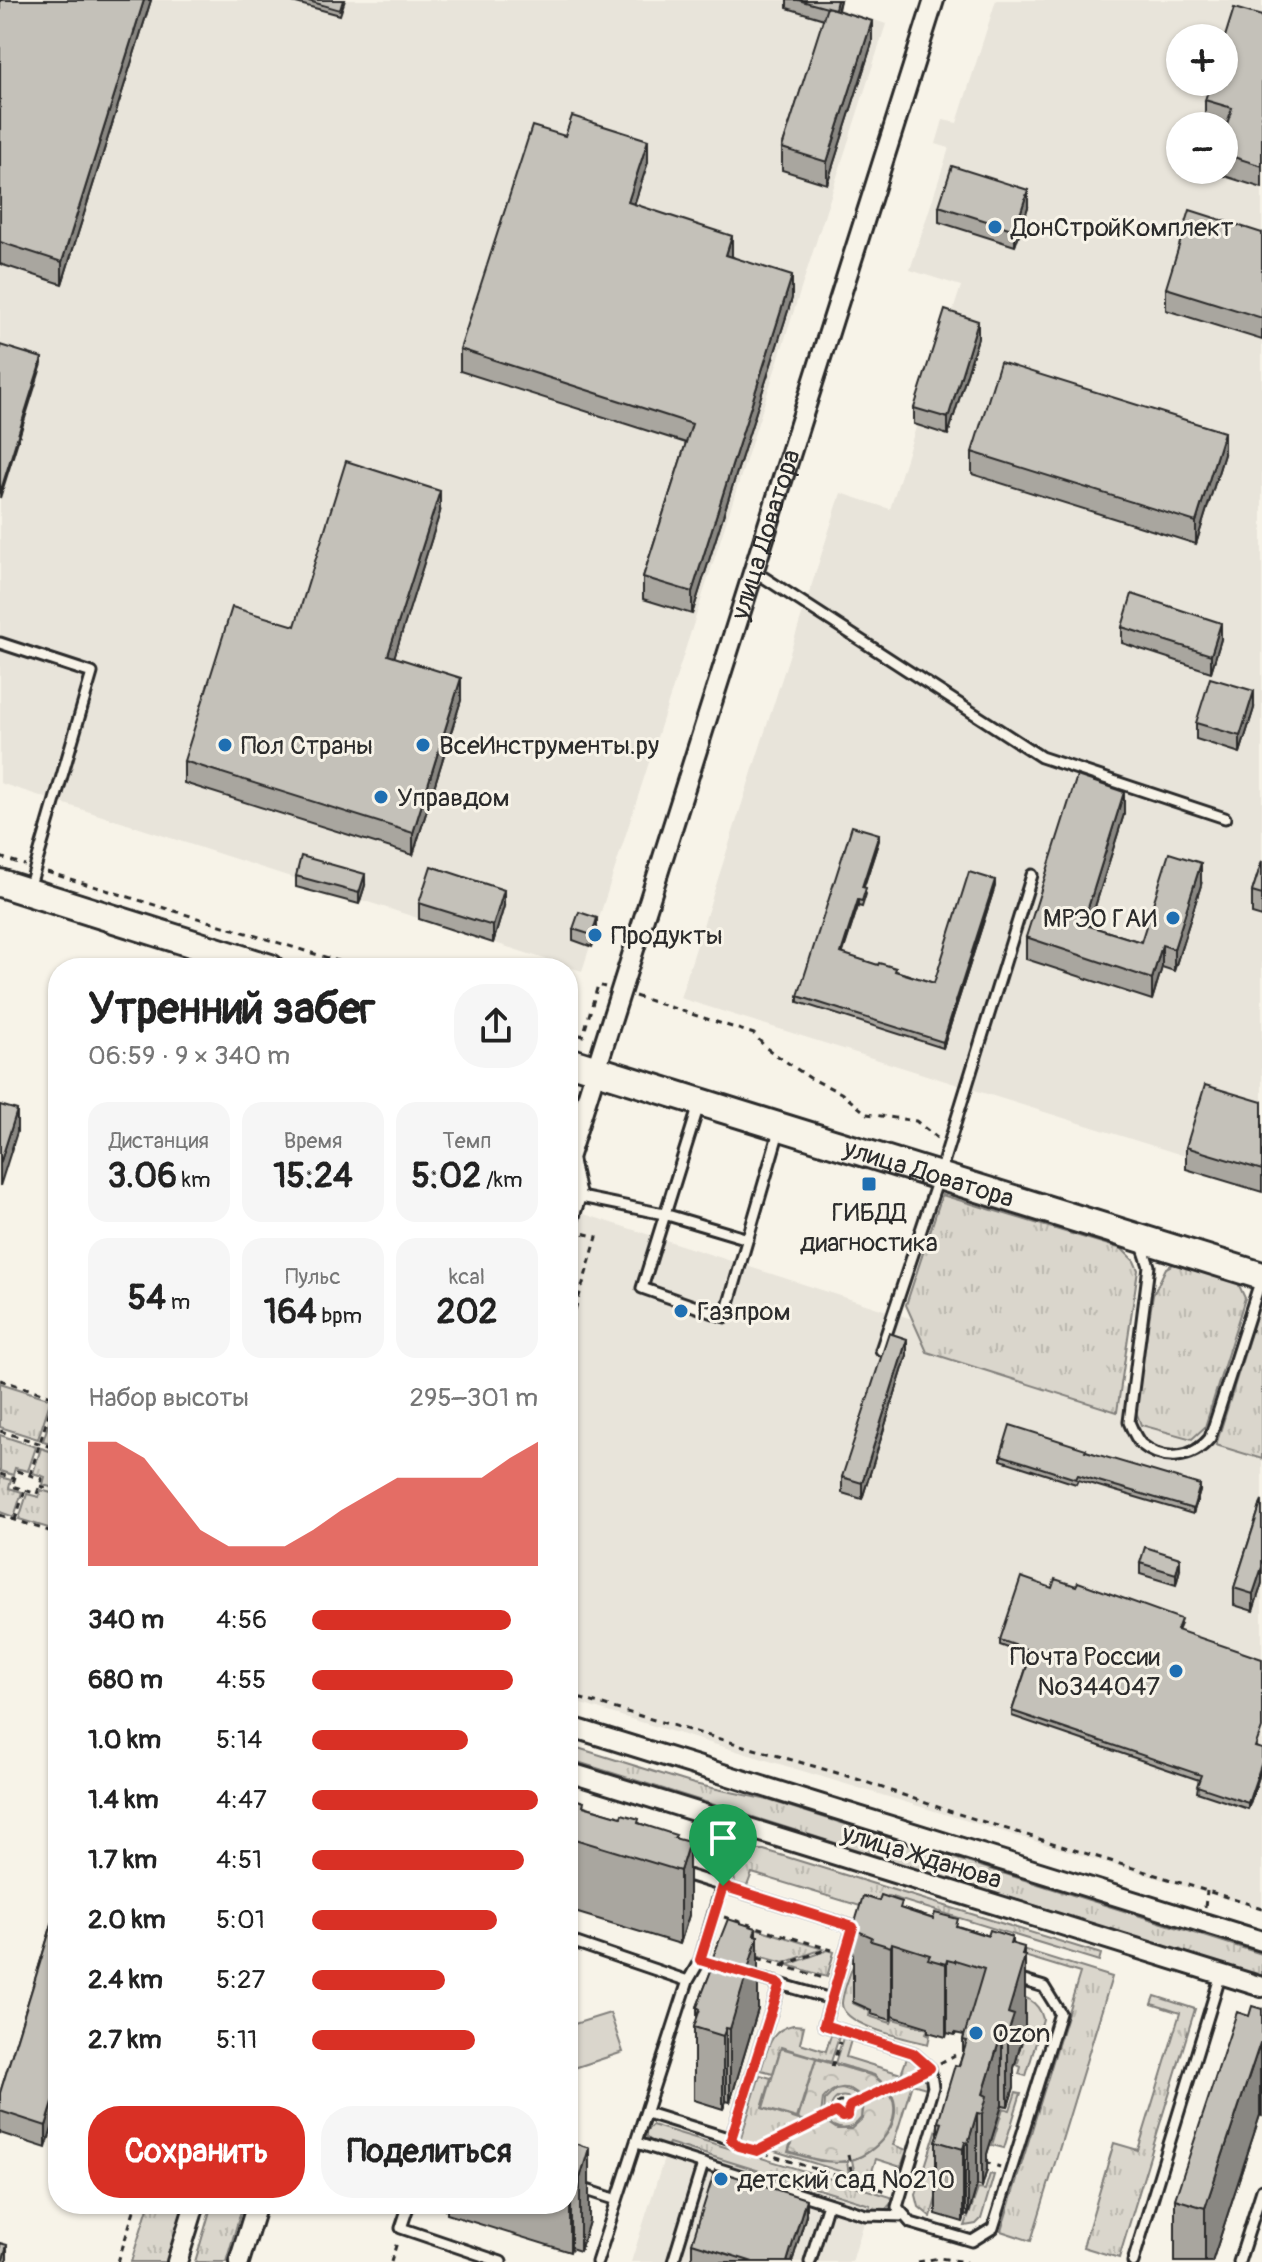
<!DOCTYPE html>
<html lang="ru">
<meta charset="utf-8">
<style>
body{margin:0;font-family:Pangolin,sans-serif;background:#f6f6f6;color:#222;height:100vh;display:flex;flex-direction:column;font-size:30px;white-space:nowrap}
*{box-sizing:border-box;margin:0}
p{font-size:26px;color:#767676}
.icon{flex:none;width:44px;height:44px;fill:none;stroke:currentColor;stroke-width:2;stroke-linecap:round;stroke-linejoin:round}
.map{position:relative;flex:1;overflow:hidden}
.side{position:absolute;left:48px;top:958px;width:530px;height:1256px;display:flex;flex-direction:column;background:#fff;border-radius:32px;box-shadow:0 2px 6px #0004}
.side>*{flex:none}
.fabs{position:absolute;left:1166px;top:24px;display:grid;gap:16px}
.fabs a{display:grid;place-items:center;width:72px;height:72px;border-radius:50%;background:#fff;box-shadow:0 2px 6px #0004;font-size:40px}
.pin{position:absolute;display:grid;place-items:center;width:68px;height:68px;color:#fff;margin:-82px -34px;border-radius:50% 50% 50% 0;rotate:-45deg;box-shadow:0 0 8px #0007}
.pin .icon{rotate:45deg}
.round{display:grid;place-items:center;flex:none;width:84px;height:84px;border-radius:32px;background:#f6f6f6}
.summary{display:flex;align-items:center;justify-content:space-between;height:136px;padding:0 40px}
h1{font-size:44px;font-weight:700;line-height:60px}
.metrics{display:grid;grid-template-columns:repeat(3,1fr);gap:12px;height:136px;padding:8px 40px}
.metrics div{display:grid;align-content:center;border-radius:20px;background:#f6f6f6;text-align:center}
.metrics b{font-size:34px;font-weight:700}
.metrics small{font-size:22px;font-weight:400}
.metrics p{font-size:22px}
.chart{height:224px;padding:16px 40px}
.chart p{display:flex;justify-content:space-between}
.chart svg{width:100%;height:144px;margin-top:8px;fill:#d93025;opacity:.7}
.button{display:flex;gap:16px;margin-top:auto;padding:16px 40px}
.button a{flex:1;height:92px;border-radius:32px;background:#d93025;color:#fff;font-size:32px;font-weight:700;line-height:92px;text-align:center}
.button a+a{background:#f6f6f6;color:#222}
ul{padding:0 40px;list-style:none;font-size:26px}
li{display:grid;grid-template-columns:128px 96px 1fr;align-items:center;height:60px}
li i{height:20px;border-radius:10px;background:#d93025}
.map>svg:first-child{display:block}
.built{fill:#e8e4da;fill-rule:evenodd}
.grass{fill:url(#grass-tufts);stroke:#82807c;stroke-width:2}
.park{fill:url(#park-crowns);stroke:#82807c;stroke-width:2}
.pitch{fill:#dad6cc;stroke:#82807c;stroke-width:2}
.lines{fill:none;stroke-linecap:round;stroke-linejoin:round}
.lane-casing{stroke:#2b2b2b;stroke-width:15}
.street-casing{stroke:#2b2b2b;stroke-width:24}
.secondary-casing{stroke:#2b2b2b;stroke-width:32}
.path{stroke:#2b2b2b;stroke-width:3;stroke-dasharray:6 6;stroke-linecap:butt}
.lane{stroke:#f7f3e8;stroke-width:9}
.street{stroke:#f7f3e8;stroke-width:18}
.secondary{stroke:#f7f3e8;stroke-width:26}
.wall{fill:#a9a69f;stroke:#2b2b2b;stroke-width:2}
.shaded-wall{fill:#898782;stroke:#2b2b2b;stroke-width:2}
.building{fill:#c4c1b9;stroke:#2b2b2b;stroke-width:2}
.route-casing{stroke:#fff;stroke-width:16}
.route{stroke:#d93025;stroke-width:10}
.poi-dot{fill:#1f6fb2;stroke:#f7f3e8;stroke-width:3}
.labels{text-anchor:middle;stroke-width:6;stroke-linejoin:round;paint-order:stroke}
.poi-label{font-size:26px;fill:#2b2b2b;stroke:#f7f3e8;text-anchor:start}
.street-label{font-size:26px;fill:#2b2b2b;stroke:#f7f3e8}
</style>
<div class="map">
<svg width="1262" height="2262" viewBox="0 0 1262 2262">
<defs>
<pattern id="grass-tufts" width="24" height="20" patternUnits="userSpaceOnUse" patternTransform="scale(2)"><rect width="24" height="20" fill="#dad6cc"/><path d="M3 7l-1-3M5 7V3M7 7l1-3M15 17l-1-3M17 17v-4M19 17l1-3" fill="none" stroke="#bbb8af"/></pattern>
<pattern id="park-crowns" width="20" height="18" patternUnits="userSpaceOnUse" patternTransform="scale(2)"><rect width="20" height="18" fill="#dad6cc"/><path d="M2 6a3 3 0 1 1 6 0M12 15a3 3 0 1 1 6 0" fill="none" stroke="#bbb8af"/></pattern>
</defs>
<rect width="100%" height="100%" fill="#f7f3e8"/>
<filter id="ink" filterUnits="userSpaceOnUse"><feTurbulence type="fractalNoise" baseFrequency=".0125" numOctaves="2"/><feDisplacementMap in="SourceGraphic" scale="16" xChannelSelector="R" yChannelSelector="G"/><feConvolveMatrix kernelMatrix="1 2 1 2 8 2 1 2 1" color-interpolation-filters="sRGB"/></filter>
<g filter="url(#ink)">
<path class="built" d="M0,0H837L835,7L886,24L582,971L0,783Z
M996,0H1262V1180L680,998L841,493L890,509L961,286L910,270L949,148L936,144L943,120L957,123ZM1180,38H1224V82H1180ZM1180,126H1224V170H1180Z
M581,1213L1262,1431V1910L568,1700V1256Z
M669,2143L869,2206L852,2262H631Z"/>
<path class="grass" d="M942,1195L1122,1249L1134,1261L1138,1270L1117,1412L927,1352L906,1305Z
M1177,1262L1237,1281L1245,1298L1205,1427L1192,1439L1141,1425L1135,1409L1153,1295L1166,1268Z
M1262,1297V1459L1216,1445Z
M0,1383L51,1399L38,1439L0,1427Z
M56,1400L58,1401V1445L43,1441Z
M0,1435L36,1447L28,1471L15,1468L13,1475L0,1471Z
M41,1448L58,1454V1489L43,1485L45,1477L33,1473Z
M0,1477L11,1480L9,1488L22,1492L14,1517L0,1512Z
M41,1490L58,1495V1531L19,1519L27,1494L39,1497Z
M568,1745L694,1784L768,1800L1262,1954V1977L568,1759Z
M747,1850H764L1101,1954L1099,1961L888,1896L884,1906L1112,1977L1031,2241L1001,2231L1080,1973L752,1873L747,1886L735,1883C732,1867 734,1859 747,1850Z
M739,1923L823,1949L784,1963L759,1956Z
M828,1950L834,1952L827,1977L788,1965Z
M857,1955L862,1967L852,2003L870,2011L869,2016L891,2023L893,2019L928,2029L926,2033L930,2035L928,2044C909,2039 841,2026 842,2003C843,1988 852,1970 857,1955Z
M994,1988C1015,1994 1038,1996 1043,2019L1026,2076L1019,2074L1021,2067L1017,2065L1019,2059L1016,2057L1028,2029L1023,2027L1025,2019L1012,2015Z
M1155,1996L1195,2009L1119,2258L1083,2247L1114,2143L1138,2150L1180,2013L1152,2004Z
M793,2025L804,2026L800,2043L826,2051L831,2035L839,2037L831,2062L781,2047L773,2073L761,2070C768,2049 769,2030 793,2025Z
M843,2038L851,2040L846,2057L901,2074L907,2058L918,2064L916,2071L886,2086L874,2075L835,2063Z
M956,2068L942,2175L931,2217L919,2207L916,2195Z
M760,2075L771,2078L762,2108L808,2123L759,2147L740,2141Z
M917,2077L926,2080V2088L912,2084L893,2145L907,2150L901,2167L876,2159L869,2180L855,2175L852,2160C879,2152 907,2119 890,2091Z
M842,2089L855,2093L860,2098L853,2101L847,2097C837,2095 830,2101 831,2112L824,2115L825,2100L835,2090Z
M1016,2092L1021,2093L1004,2148L992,2145L1003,2108L1010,2110Z
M862,2104L861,2118C851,2131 837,2132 826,2120L833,2117L838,2121C848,2122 856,2118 855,2107Z
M652,2125L891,2197L893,2201L886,2209L869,2211L870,2205L669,2143L667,2147L652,2142L646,2136V2131Z
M792,2137L788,2152L820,2161L847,2162L849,2174L768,2149Z
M990,2174L994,2175L981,2219L976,2224L965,2226L978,2189L985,2190Z
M149,2204H187L169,2262H131Z
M212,2204H243L226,2262H195Z"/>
<path class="park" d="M816,2059L874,2076L885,2086L861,2097C849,2084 834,2085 823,2099L821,2115L809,2122L798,2119Z
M889,2091C907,2121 875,2157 845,2161C826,2164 807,2157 789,2151L793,2137L825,2121L837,2129H851L862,2119L864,2103Z"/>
<path class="pitch" d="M610,2013L623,2052L568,2070V2026Z
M781,2048L816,2058L797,2118L763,2108Z"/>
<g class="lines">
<defs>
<path id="lane" d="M754,571L1041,757L1225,818
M0,643L92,673L29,889
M699,1105L642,1288L725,1317L779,1131
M576,1196L664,1214L748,1239
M1142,1245L1149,1266L1129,1422C1132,1429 1136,1439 1141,1444C1163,1462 1192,1460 1210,1438L1262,1276
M881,1350L939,1176L1032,875
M678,1872L863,1930
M853,1927L824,2025L913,2053L930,2068L933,2087L897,2207L911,2223L972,2241L993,2228L1060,2013L1044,1987L1014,1978
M568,1940L688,1981
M749,1975L831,1999
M647,2113L731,2139L780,1984
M637,2143L866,2215L905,2216
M568,2184L617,2200
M409,2204L401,2228L501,2262
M597,2262L688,1981L700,1960L739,1827
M673,2262L703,2164
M810,2262L828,2203
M1133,2262L1221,1974
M1239,2262L1262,2190"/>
<g id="street">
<path id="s1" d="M568,1158L934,0"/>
<path d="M568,1159L576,1196L568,1220"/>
<path d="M568,1726L1262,1941"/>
<path d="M568,1772L1262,1987"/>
<path d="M177,2262L195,2204"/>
<path d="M239,2262L257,2204"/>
</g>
<g id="secondary">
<path d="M0,883L270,968"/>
<path id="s2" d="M568,1061L1262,1276"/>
</g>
</defs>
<use href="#lane" class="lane-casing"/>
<use href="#street" class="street-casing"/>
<use href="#secondary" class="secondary-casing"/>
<path class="path" d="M0,857L25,865
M47,872L361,968
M635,996L754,1034L766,1048L810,1078L841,1093L867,1114L916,1121L937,1138
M568,1031L583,1036L598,985L605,987
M568,1333L597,1237L579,1232
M0,1380L58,1398
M0,1431L58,1449
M17,1471L42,1479L37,1494L12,1486Z
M0,1474L15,1479
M30,1475L54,1397
M40,1486L58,1492
M0,1515L58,1534
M15,1520L25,1490
M568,1695L851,1777L949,1811L1262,1908
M1205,1907L1207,1891
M724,1917L832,1950
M758,1958L823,1978
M783,1965L828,1949
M940,2063L955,2055
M832,2067L840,2042
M850,2106L915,2075
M741,2146L886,2191
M758,2151L836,2112V2104L839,2102H847L850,2105L847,2116L842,2117L836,2112
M848,2154L853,2180
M985,2162L1000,2167
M118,2262L136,2204
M391,2262L398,2239
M918,2262L939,2258L966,2262"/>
<use href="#lane" class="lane"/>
<use href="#street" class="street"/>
<use href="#secondary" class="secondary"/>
</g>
<path class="wall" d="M0,0H151L62,284L0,264Z
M285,0H345L340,15Z
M787,0H840L838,10L872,43L827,184L782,170V148L824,19L787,8Z
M1262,16V188L1218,174V170H1224V134L1226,128H1224V126H1218L1205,122V100Z
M648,162L634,204L732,256L792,298L692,614L643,599V577L686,443L460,371V349Z
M939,206L1028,207L1015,246L939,222Z
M1262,233V340L1166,310V288Z
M978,338L948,435L914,424V408Z
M972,452L1224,454L1196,544L972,474Z
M440,512L394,657L461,700L413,855L184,783V761L295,626Z
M1122,627L1221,639L1211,672L1122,643Z
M1254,708L1240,753L1196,739V723Z
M1124,814L1089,926L1141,942L1201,885L1174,971L1162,967L1152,1000L1026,959V937Z
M879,840L863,888L866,894L862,907L858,906L842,954L934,983L995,886L943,1048L798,1002V996Z
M1262,861V917L1252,914V892Z
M296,876L365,885L359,904L296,887Z
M419,903L504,906L493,943L419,919Z
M573,929H597L592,947L573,940Z
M1262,1102V1192L1186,1169V1147Z
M907,1355L862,1499L842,1493V1477Z
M1086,1451L1200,1491L1193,1514L1078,1480L1076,1484L1001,1460V1455Z
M1262,1500V1583L1253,1611L1234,1605V1588Z
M1140,1563L1180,1569L1176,1585L1140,1574Z
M1052,1588L1181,1624L1178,1631L1257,1748L1262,1749V1768L1248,1809L1197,1792L1199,1780L1012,1716V1711L1030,1656L1000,1645V1640Z
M568,1797L584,1806L639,1823L676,1838L689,1915L680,1944L568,1910Z
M902,1909L1012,1943L1024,1956L1025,2029L1014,2068V2087L1008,2106L1002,2105L987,2154V2169L982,2187L977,2185L968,2216L965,2215L963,2222L936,2214V2141L938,2136V2122L963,2053V2040L964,2035L955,2033V2035L947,2033L946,2037L928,2032V2027L892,2016L891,2020L871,2014V2010L853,2002V1929Z
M56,1911L46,2148L0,2133V2093Z
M756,1936L758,2009L730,2102L726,2101L723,2109L694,2100V2027L697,2020V2007L711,1971V1962Z
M1262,2009V2116L1260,2115L1212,2262H1175V2199L1249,2016Z
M568,2141L589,2148V2221L580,2251L571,2248L570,2252L447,2214V2210L441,2208V2204H568Z
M806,2215L792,2262H699L692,2260V2243Z"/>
<path class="shaded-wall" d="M144,0H151L62,284V262Z
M837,0H840L834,22V10Z
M872,21V43L827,184V162Z
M648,140V162L628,224V202Z
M1028,190V207L1015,246V230Z
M732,236V258L726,255Z
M792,276V298L692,614V592Z
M978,321V338L948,435V418Z
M42,358V364L0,498V493Z
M1224,432V454L1196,544V522Z
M440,491V512L388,677V655Z
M1221,623V639L1211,672V655Z
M461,678V700L413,855V833Z
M1254,691V708L1240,753V736Z
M1124,792V814L1083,945V924Z
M879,834V840L862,893V887Z
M1201,863V885L1174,971V949Z
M365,874V885L359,904V893Z
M995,880V886L943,1048V1042Z
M504,890V906L493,943V926Z
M858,900V906L841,959V953Z
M597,918V929L592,947V935Z
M1162,945V967L1152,1000V979Z
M17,1110V1132L0,1186V1164Z
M907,1339V1355L862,1499V1483Z
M1200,1485V1491L1193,1514V1509Z
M1180,1558V1569L1176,1585V1574Z
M1262,1567V1583L1253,1611V1594Z
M1262,1762V1768L1248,1809V1803Z
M689,1842V1915L680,1944V1871Z
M756,1928V1943L758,1936V2009L730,2102V2029Z
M1012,1937V2000L1024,1947V1960L1025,1956V2029L1014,2068V2087L1008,2106V2013L1010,1943Z
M892,1943V2016L891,2020V1947Z
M947,1960V2033L946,2037V1964Z
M726,2028V2101L723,2109V2036Z
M1002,2032V2105L987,2154V2169L982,2187V2114L983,2094Z
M1260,2043V2115L1212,2262H1205V2208Z
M58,2087V2109L46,2148V2126Z
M977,2113V2185L968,2216V2143Z
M965,2142V2215L963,2222V2149Z
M589,2148V2221L580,2251V2178Z
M571,2175V2248L570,2252V2179Z
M806,2199V2215L792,2262H787Z
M7,2245V2262H2Z"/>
<path class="building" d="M0,0H144L62,262L0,242Z
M305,0H343L340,10Z
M798,0H837L835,9L827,7V8Z
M827,7L872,21L827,162L782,148Z
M1234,8L1262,16V166L1224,154V134L1232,108L1205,100L1211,82H1224V40Z
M572,116L648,140L628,202L732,236L726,255L792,276L692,592L643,577L692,424L460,349L532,126L565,136Z
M952,166L1028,190L1015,230L939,206Z
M1190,210L1262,233V318L1166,288Z
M945,310L978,321L948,418L914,408Z
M0,345L42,358L0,493Z
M1000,362L1224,432L1196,522L972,452Z
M346,461L440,491L388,655L461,678L413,833L184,761L232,607L295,626Z
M1132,594L1221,623L1211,655L1122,627Z
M1210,678L1254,691L1240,736L1196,723Z
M1077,776L1124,792L1083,924L1141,942L1169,853L1201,863L1174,949L1162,945L1152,979L1026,937Z
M852,826L879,834L862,887L866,888L862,901L858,900L841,953L878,965L879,963L896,968L895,971L934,983L969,872L995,880L943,1042L798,996Z
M301,856L365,874L359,893L296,876Z
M1262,861V895L1252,892Z
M431,866L504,890L493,926L419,903Z
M579,912L597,918L592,935L573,929Z
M1205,1085L1262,1102V1170L1186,1147Z
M0,1105L17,1110L0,1164Z
M889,1333L907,1339L862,1483L842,1477Z
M1010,1425L1086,1449L1085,1451L1200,1485L1193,1509L1078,1475L1076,1479L1001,1455Z
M1262,1500V1567L1253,1594L1234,1588Z
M1145,1547L1180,1558L1176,1574L1140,1563Z
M1021,1577L1052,1588L1055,1579L1076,1586L1078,1582L1181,1619L1177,1630L1262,1659V1728L1255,1747L1262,1749V1762L1248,1803L1197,1786L1201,1775L1012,1711L1032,1651L1000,1640Z
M568,1797L584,1802L583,1806L621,1817L622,1814L639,1819L638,1823L676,1835L674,1838L689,1842L680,1871L568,1837Z
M881,1895L902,1902L900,1908L933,1919L935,1913L958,1919L956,1926L988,1936L990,1930L1012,1937L1010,1943L1024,1947L1022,1955L1025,1956L1008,2013L1014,2015L1008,2033L1002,2032L983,2094L987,2096L982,2114L977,2113L968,2143L965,2142L963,2149L936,2141L942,2123L938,2122L955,2065L959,2066L967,2041L963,2040L984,1969L955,1960V1962L947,1960L946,1964L928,1959L930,1955L892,1943L891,1947L871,1941L872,1937L853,1929L863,1896L879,1901Z
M56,1911L58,1912V2087L46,2126L0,2111V2093Z
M728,1919L756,1928L754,1935L758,1936L730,2029L726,2028L723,2036L694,2027L700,2009L697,2007L714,1963L711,1962Z
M1252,2006L1262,2009V2043H1260L1205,2208L1175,2199L1237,2012L1249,2016Z
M568,2141L589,2148L580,2178L571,2175L570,2179H568Z
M715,2170L806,2199L787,2262H753L692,2243Z
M0,2243L7,2245L2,2262H0Z"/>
</g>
<g class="lines" filter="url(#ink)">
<defs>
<path id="route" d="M723,1886L853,1927L824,2025L913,2053L930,2068L850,2106L847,2116L842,2117L836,2112L757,2151L738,2146L731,2139L780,1984L700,1960Z"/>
</defs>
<use href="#route" class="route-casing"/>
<use href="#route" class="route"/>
</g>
<g class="poi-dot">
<circle cx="995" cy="227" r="8"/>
<circle cx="225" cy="745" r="8"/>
<circle cx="423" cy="745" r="8"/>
<circle cx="381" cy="797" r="8"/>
<circle cx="1173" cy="918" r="8"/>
<circle cx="595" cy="935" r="8"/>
<rect x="861" y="1176" width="16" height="16" rx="4"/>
<circle cx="681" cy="1311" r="8"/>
<circle cx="1176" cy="1671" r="8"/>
<circle cx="976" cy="2033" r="8"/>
<circle cx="721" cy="2179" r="8"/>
</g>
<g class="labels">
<g class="poi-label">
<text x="1011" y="236">ДонСтройКомплект</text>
<text x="241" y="754">Пол Страны</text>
<text x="439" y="754">ВсеИнструменты.ру</text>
<text x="397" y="806">Управдом</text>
<text x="1157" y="927" text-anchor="end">МРЭО ГАИ</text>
<text x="611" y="944">Продукты</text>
<text x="869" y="1221" text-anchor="middle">ГИБДД<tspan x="869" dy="30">диагностика</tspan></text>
<text x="697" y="1320">Газпром</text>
<text x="1160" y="1665" text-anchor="end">Почта России<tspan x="1160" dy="30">№344047</tspan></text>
<text x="992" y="2042">Ozon</text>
<text x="737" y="2188">детский сад №210</text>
</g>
<g class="street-label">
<text dy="9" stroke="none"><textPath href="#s1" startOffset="654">улица Доватора</textPath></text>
<text dy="9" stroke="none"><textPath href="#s2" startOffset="378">улица Доватора</textPath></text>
<text transform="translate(922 1856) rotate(17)" y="9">улица Жданова</text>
</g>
</g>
</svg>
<div class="fabs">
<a>+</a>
<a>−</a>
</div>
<div class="pin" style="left:723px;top:1886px;background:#1e9e55"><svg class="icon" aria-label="arrive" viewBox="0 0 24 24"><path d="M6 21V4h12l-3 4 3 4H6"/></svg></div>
<section class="side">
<div class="summary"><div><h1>Утренний забег</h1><p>06:59 · 9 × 340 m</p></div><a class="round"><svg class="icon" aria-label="share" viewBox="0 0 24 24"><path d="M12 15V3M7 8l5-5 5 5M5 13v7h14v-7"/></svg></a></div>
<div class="metrics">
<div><p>Дистанция</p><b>3.06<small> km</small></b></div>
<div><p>Время</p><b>15:24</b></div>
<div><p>Темп</p><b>5:02<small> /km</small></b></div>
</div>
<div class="metrics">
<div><b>54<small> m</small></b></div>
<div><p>Пульс</p><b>164<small> bpm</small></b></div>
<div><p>kcal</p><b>202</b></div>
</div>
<div class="chart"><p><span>Набор высоты</span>295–301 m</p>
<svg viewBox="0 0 160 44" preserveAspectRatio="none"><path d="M0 44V6L10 6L20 11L30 22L40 33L50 38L60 38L70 38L80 33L90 27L100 22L110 17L120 17L130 17L140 17L150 11L160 6V44z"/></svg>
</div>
<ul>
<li><b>340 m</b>4:56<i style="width:88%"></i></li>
<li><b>680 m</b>4:55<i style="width:89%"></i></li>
<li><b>1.0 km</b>5:14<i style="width:69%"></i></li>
<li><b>1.4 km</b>4:47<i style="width:100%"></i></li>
<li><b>1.7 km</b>4:51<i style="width:94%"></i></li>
<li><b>2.0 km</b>5:01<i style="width:82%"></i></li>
<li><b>2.4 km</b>5:27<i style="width:59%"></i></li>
<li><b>2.7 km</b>5:11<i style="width:72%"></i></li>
</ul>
<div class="button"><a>Сохранить</a><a>Поделиться</a></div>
</section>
</div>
